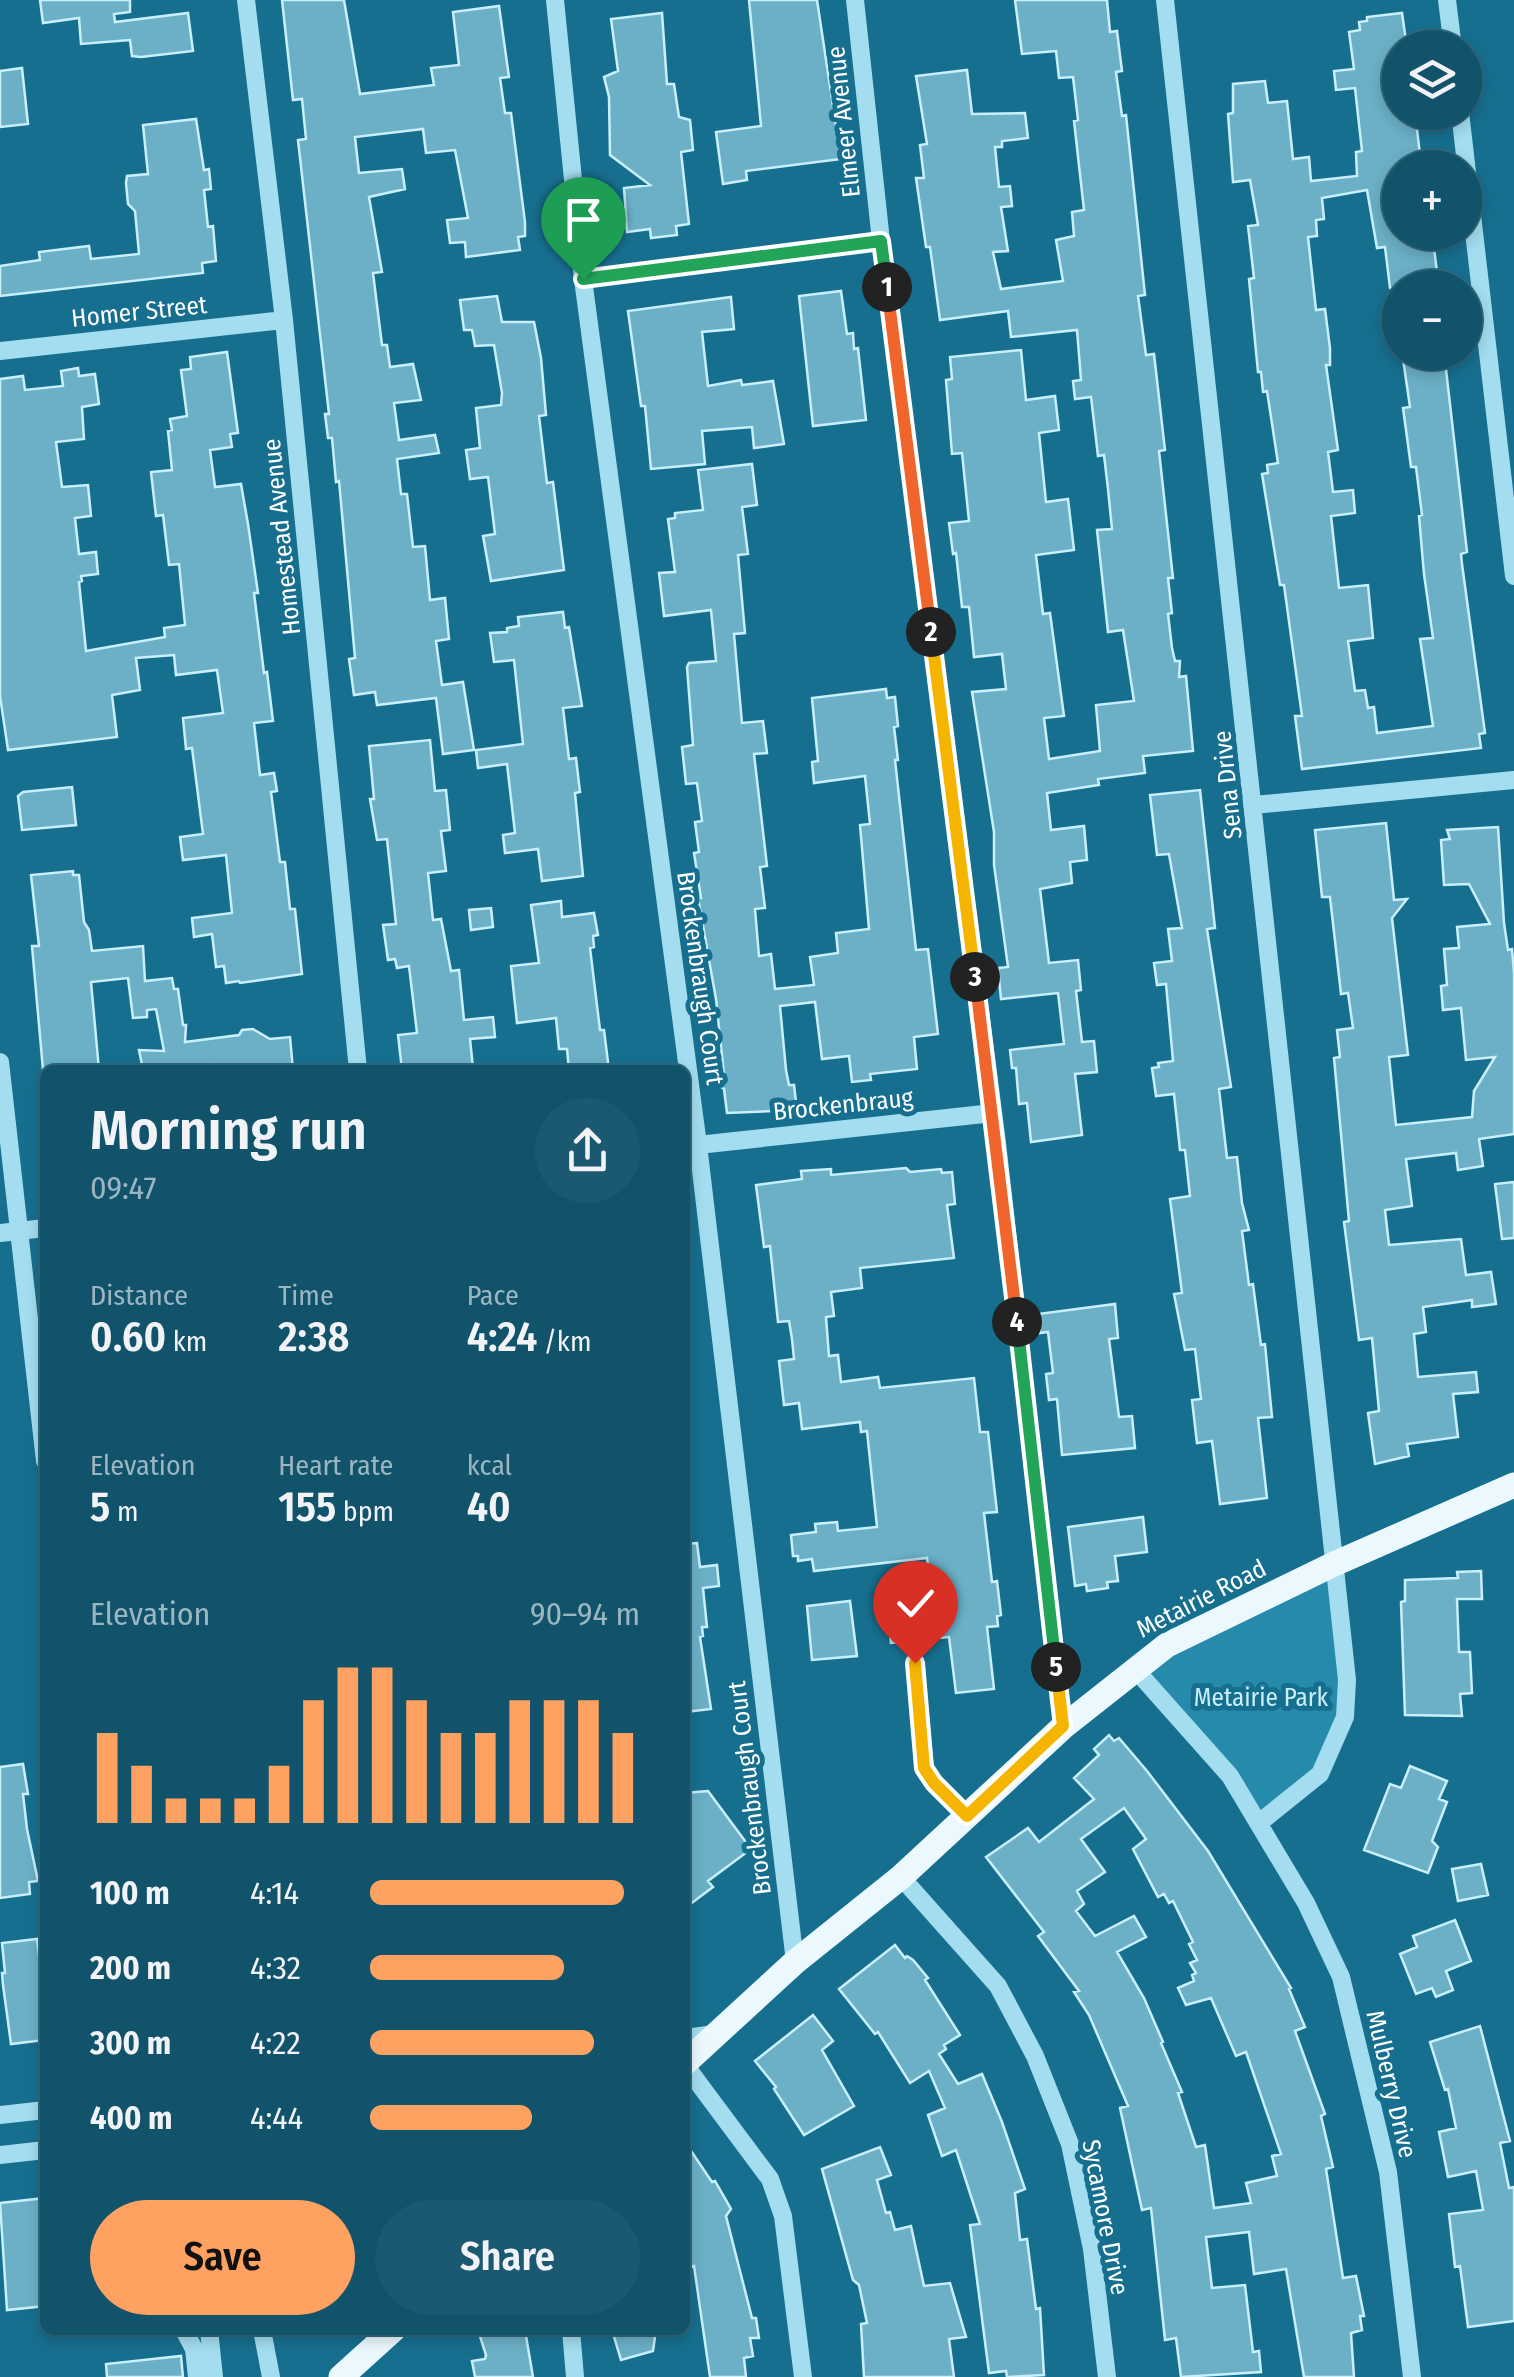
<!DOCTYPE html>
<meta charset="utf-8">
<style>
body{margin:0;font-family:"Fira Sans Condensed",sans-serif;background:#1a5971;color:#f1f3f6;height:100vh;display:flex;flex-direction:column;font-size:38px;white-space:nowrap}
*{box-sizing:border-box;margin:0}
p{font-size:32px;color:#9cb6c1}
.icon{flex:none;width:55px;height:55px;fill:none;stroke:currentColor;stroke-width:2;stroke-linecap:round;stroke-linejoin:round}
.map{position:relative;flex:1;overflow:hidden}
.drawer{position:absolute;left:40px;top:1065px;width:650px;height:1270px;display:flex;flex-direction:column;background:#11536b;border-radius:15px;box-shadow:0 5px 15px #0003,0 0 0 2px #30697e}
.drawer>*{flex:none}
.fabs{position:absolute;left:1382px;top:30px;display:grid;gap:20px}
.fabs a{display:grid;place-items:center;width:100px;height:100px;border-radius:50%;background:#11536b;box-shadow:0 5px 15px #0003,0 0 0 2px #30697e;font-size:50px}
.pin{position:absolute;display:grid;place-items:center;width:85px;height:85px;color:#fff;margin:-102px -42px;border-radius:50% 50% 50% 0;rotate:-45deg;box-shadow:0 0 10px #0007}
.pin .icon{rotate:45deg}
.km{position:absolute;width:50px;height:50px;margin:-25px;border-radius:50%;background:#222;color:#fff;font-size:28px;line-height:50px;text-align:center}
.round{display:grid;place-items:center;flex:none;width:105px;height:105px;border-radius:52px;background:#1a5971}
.head{display:flex;align-items:center;justify-content:space-between;height:170px;padding:0 50px}
h1{font-size:55px;font-weight:600;line-height:75px}
.metrics{display:grid;grid-template-columns:repeat(3,1fr);gap:15px;height:170px;padding:10px 50px}
.metrics div{display:grid;align-content:center}
.metrics b{font-size:42px;font-weight:600}
.metrics small{font-size:28px;font-weight:400}
.metrics p{font-size:28px}
.chart{height:280px;padding:20px 50px}
.chart p{display:flex;justify-content:space-between}
.chart svg{width:100%;height:180px;margin-top:10px;stroke:#ffa261;stroke-width:6}
.cta{display:flex;gap:20px;margin-top:auto;padding:20px 50px}
.cta a{flex:1;height:115px;border-radius:60px;background:#ffa261;color:#111;font-size:40px;font-weight:600;line-height:115px;text-align:center}
.cta a+a{background:#1a5971;color:#f1f3f6}
ul{padding:0 50px;list-style:none;font-size:32px}
li{display:grid;grid-template-columns:160px 120px 1fr;align-items:center;height:75px}
li i{height:25px;border-radius:12px;background:#ffa261}
.map>svg:first-child{display:block}
.green{fill:#268aab}
.building{fill:#6bb0c7;stroke:#c9effb;stroke-width:2.5;fill-rule:evenodd}
.lines{fill:none;stroke-linecap:round;stroke-linejoin:round}
.minor{stroke:#a3ddef;stroke-width:18}
.major{stroke:#ebf9ff;stroke-width:25}
.split-1-casing{stroke:#fff;stroke-width:20}
.split-2-casing{stroke:#fff;stroke-width:20}
.split-3-casing{stroke:#fff;stroke-width:20}
.split-4-casing{stroke:#fff;stroke-width:20}
.split-5-casing{stroke:#fff;stroke-width:20}
.split-6-casing{stroke:#fff;stroke-width:20}
.split-1{stroke:#22a559;stroke-width:12}
.split-2{stroke:#f0652b;stroke-width:12}
.split-3{stroke:#f5b400;stroke-width:12}
.split-4{stroke:#f0652b;stroke-width:12}
.split-5{stroke:#22a559;stroke-width:12}
.split-6{stroke:#f5b400;stroke-width:12}
.labels{text-anchor:middle;stroke-width:10;stroke-linejoin:round;paint-order:stroke}
.street-label{font-size:25px;fill:#fff;stroke:#176f8f}
.park-label{font-size:25px;fill:#c9effb;stroke:#176f8f}
</style>
<div class="map">
<svg width="1514" height="2377" viewBox="0 0 1514 2377">
<rect width="100%" height="100%" fill="#176f8f"/>
<path class="green" d="M1334,1564L1336,1660L1345,1706L1320,1774L1259,1823L1134,1668Z"/>
<path class="building" d="M40,0H130V12L114,14L115,22L188,13L193,51L141,57L132,56L130,40L81,44L79,18L43,23Z
M282,0H344L360,94L434,85L431,68L459,65L453,12L499,6L509,77L500,78L505,113H511L525,222V236L518,237L520,250L466,257L465,242L450,243L447,220L468,218L455,150L426,153L423,129L355,137L359,173L402,169L405,189L369,197L382,272L373,273L382,345H387L390,367L413,364L421,400L394,403L399,440L435,435L439,453L397,459L401,494H407L413,547L425,546L430,600L445,598L449,639L436,641L442,685L463,682L474,750L443,754L436,698L377,705L375,692L354,695L349,659L355,658L339,481L336,482L332,438H328L325,414H329L298,140L306,139L302,99L293,100Z
M749,0H817L841,159L746,171L747,180L723,184L716,132L761,126Z
M1015,0H1107L1110,32L1117,31L1122,71L1116,72L1122,116L1126,115L1145,295L1138,296L1146,355L1154,354L1165,450L1159,451L1173,578H1168L1172,613L1168,614L1172,648L1175,661H1180L1179,677L1186,676L1193,751L1143,756L1145,773L1098,779L1099,785L1047,793L1051,830L1084,826L1087,860L1070,862L1072,883L1040,889L1049,963L1078,960L1081,990L1076,991L1082,1042L1094,1041L1097,1072L1075,1074L1082,1135L1031,1142L1027,1103L1019,1104L1016,1068H1012L1010,1050L1064,1044L1058,993L1001,999L998,968L1008,967L994,865V832L972,692L1006,689L1002,654L974,657L969,607H962L956,553L953,554L949,523L969,521L962,453L952,454L946,380L952,379L950,357L1021,350L1026,400L1055,396L1059,430L1039,433L1046,502L1068,499L1074,550L1036,555L1043,614L1050,613L1064,716L1044,718L1049,759L1100,751L1096,705L1134,701L1123,630L1108,632L1097,530L1112,529L1108,489L1104,455L1098,456L1091,397L1075,399L1073,381L1081,380L1077,330L1011,337L1008,311L940,320L930,247H926L916,178H924L920,145L927,144L916,76L967,70L972,114L1025,113L1028,138L1002,141V147H995L999,187L1010,186L1012,206L1001,207L1008,251L993,252L1001,289L1063,281L1056,240L1074,236L1072,212L1084,210L1074,121L1078,120L1073,77L1059,78L1056,51L1022,54Z
M662,13L667,84H674L679,117L690,120L693,150L681,152L689,224L676,226L677,235L651,238L650,229L627,232L624,188L650,185L610,155L609,97L604,77L618,71L611,19Z
M1402,13L1407,48H1400V112H1415L1420,155L1419,168H1400V232H1432L1439,288H1390L1385,247L1377,248L1367,190L1322,198L1324,219L1316,220L1317,236L1308,237L1316,310L1325,309L1330,348V365H1326L1338,450L1328,452L1333,492L1353,490L1355,513L1331,516L1339,588L1368,585L1373,638L1348,641L1355,691L1365,690L1368,708L1374,707L1377,733L1433,726L1420,639L1433,638L1424,574L1419,516L1422,515L1416,467H1411L1403,408L1410,407L1402,352H1444L1467,552L1461,554L1462,564L1485,733L1479,734L1481,748L1302,769L1295,716H1302L1284,585H1280L1262,474L1268,473L1267,465L1278,463L1267,391L1263,392L1261,372H1258L1249,279L1254,278L1248,226L1258,225L1250,180L1233,182L1228,114L1233,113V84L1265,81L1268,103L1287,101L1293,159L1309,157L1311,181L1357,176L1356,152L1362,151L1355,88L1336,90L1334,71L1354,69L1349,32L1360,30L1359,22L1367,21V17Z
M22,68L28,124L0,127V71Z
M196,119L204,170L209,169L211,189L204,190L208,227L213,226L216,261L202,263L203,273L0,296V266L40,260L39,252L89,246L91,259L139,254L135,211L128,204L126,183L127,176L148,174L143,125Z
M841,291L847,334L853,333L854,349L858,348L866,420L813,426L799,296Z
M497,296L502,322H534L541,358L546,415L539,416L547,483L553,482L564,570L491,581L483,536L495,534L488,477L470,479L466,450L480,448L476,408L501,405L502,393L494,345L475,346L472,330H464L460,300Z
M731,297L734,329L702,332L708,386L741,380L742,385L773,381L784,444L754,448L752,427L702,431L705,464L651,469L645,406H641L628,311Z
M227,352L238,433L230,434L232,447L210,450L215,487L241,484L248,524L258,593H254L264,673L267,672L273,721L254,723L260,775L274,773L277,791L271,792L280,862H285L290,909H295L302,974L240,983L239,981L226,983L224,966L216,967L212,934L194,937L192,918L232,913L226,855L183,860L180,837L203,834L192,748L186,749L183,718L223,713L217,670L176,675L174,655L136,658L140,690L112,695L117,737L8,750L0,696V379L23,376L25,390L63,386L61,371L78,368L79,376L95,374L99,404L82,407L84,439L56,442L62,487L88,485L91,516L75,518L79,554L96,552L98,574L81,576L82,581L79,582L86,651L165,637L164,628L185,625L179,564L169,565L163,515L156,516L151,472L172,470L168,431L172,430L170,419L187,416L181,370L191,369L190,357Z
M752,464L757,505L742,507L748,554L738,555L745,633L734,634L742,723L763,721L767,753L754,754L767,866L760,867L765,908L755,909L759,956L771,954L775,989L814,985L810,957L838,953L836,933L869,929L860,825L870,824L865,776L814,783L812,762L818,761L812,698L886,689L887,698L895,697L898,726L894,727L898,760H895L916,950L928,949L938,1034L914,1037L917,1069L870,1074L871,1080L852,1082L849,1056L822,1059L815,1002L780,1006L786,1070L789,1085H794L797,1110L727,1113L724,1089L717,1084L724,1075L716,999L698,898H701L694,853L699,852L695,822L702,821L697,783L686,784L682,747L693,745L687,667L689,663L716,661L711,610L664,616L659,573L675,572L668,519L675,518V513L703,510L698,470Z
M563,612L565,628L569,627L582,706L563,708L569,759L576,758L580,792L575,793L583,876L542,881L538,849L505,853L503,835L515,833L507,764L478,768L476,750L523,744L514,660L494,662L490,633L507,632V628L519,626L518,617Z
M430,740L435,791L446,790L450,830L441,831L446,871L428,873L433,920L441,919L451,971L459,970L464,1020L493,1017L495,1037L470,1039L473,1068L402,1070L398,1035L417,1033L409,966L397,968L395,959L388,960L383,925L396,924L387,839L377,840L370,799H374L369,746Z
M72,787L76,825L22,830L18,796L23,792Z
M1200,790L1215,928L1207,929L1231,1087L1219,1089L1227,1158L1237,1157L1242,1203L1249,1230L1242,1231L1249,1285L1253,1284L1261,1345L1265,1344L1272,1417L1258,1418L1267,1498L1220,1504L1212,1441L1197,1443L1192,1400L1201,1399L1195,1349L1185,1350L1174,1294L1182,1293L1170,1199L1190,1196L1185,1150H1180L1174,1094L1156,1096L1152,1068L1159,1067L1158,1063L1173,1061L1166,984L1157,985L1154,963L1172,961L1168,929L1182,928L1169,854L1157,855L1150,795Z
M1386,823L1394,900L1407,899L1392,918L1408,1055L1389,1057L1396,1125L1472,1117L1474,1091L1495,1057L1466,1060L1461,1008L1443,1010L1441,986L1447,985L1444,949L1459,948L1457,927L1490,924L1469,884L1444,885L1441,840L1450,839L1447,830L1498,827L1504,923L1508,950L1512,949L1514,973V1134L1479,1139L1483,1166L1458,1170L1456,1153L1406,1159L1412,1206L1385,1210L1389,1245L1461,1239L1466,1275L1491,1272L1496,1304L1472,1307V1300L1423,1307L1426,1332L1414,1334L1418,1377L1476,1372L1478,1392L1453,1394L1458,1437L1407,1444L1409,1456L1375,1464L1368,1413L1379,1411L1372,1338L1359,1340L1344,1222L1349,1221L1334,1058L1340,1057L1337,1030L1353,1028L1348,993L1341,994L1330,897H1322L1315,830Z
M73,871V875H79L84,922L89,930L92,951L143,946L145,981L172,978L174,989H178L183,1025H186L185,1042L239,1035L242,1030L253,1029L270,1039L290,1037L293,1070H213L212,1064L143,1070L139,1050L164,1051L156,1009L147,1010V1017L133,1018L128,978L91,982L99,1070H43L32,946H39L31,875Z
M561,901L562,917L594,913L598,935L593,936L594,947L590,948L600,1030H604L609,1070H569L567,1049H559L556,1018L517,1023L511,966L539,963L531,905Z
M491,908L493,927L471,930L469,910Z
M906,1168L910,1172L941,1169L942,1173L952,1172L955,1204L947,1205L954,1258L860,1268L862,1288L831,1292L834,1316L826,1317L829,1356L838,1355L841,1382L878,1377L880,1388L974,1378L980,1432H988L997,1512L984,1513L992,1582L997,1581L1001,1615L997,1616L998,1626L987,1627L994,1689L956,1693L949,1637L891,1643L886,1596L931,1591L927,1558L814,1571L812,1559L798,1561V1556H793L791,1535L816,1532L815,1524L837,1522L838,1531L877,1527L867,1431L861,1432L860,1422L802,1429L799,1403L784,1405L779,1361L794,1359L792,1339L789,1321L778,1322L770,1246L764,1247L756,1185L802,1179L801,1171L831,1169V1175Z
M1514,1182V1238L1502,1239L1495,1184Z
M1115,1304L1118,1338L1109,1339L1119,1417L1132,1416L1135,1448L1062,1455L1057,1399L1049,1400L1046,1374L1053,1373L1048,1332L1040,1333L1038,1314Z
M1143,1517L1147,1552L1115,1556L1118,1581L1107,1582L1108,1588L1087,1591L1086,1584L1075,1586L1068,1527Z
M697,1543L700,1567L717,1565L719,1586L703,1588L707,1627H702L703,1636L700,1637L711,1709L685,1712V1544Z
M1481,1571L1482,1599H1457L1459,1652H1470L1472,1693L1460,1694L1462,1716L1405,1715L1401,1602L1405,1601V1580L1458,1578L1457,1572Z
M850,1601L857,1656L812,1660L807,1606Z
M1109,1735L1114,1741L1119,1738L1147,1771L1208,1851L1291,1988L1289,1989L1305,2027L1295,2031L1325,2114L1321,2116L1333,2167L1326,2169L1343,2278L1356,2276L1364,2316H1360L1362,2330L1351,2333L1354,2377H1304L1286,2269L1254,2274L1249,2232L1206,2237L1212,2288L1245,2285L1253,2352L1259,2351L1261,2372L1181,2377L1176,2338L1165,2340L1151,2208L1142,2210L1120,2108L1128,2106L1089,2015L1074,1992L1079,1991L1038,1936L1044,1932L986,1857L1028,1828L1039,1842L1094,1799L1074,1778L1099,1755L1094,1749ZM1124,1808L1146,1839L1133,1849L1158,1897L1164,1894L1169,1903L1173,1901L1193,1942L1189,1944L1197,1960L1190,1963L1196,1973L1192,1975L1194,1981L1178,1988L1186,2005L1211,1998L1236,2056L1246,2052L1281,2154L1272,2156L1277,2176L1246,2183L1251,2203L1214,2208L1205,2145L1196,2147L1178,2093L1182,2092L1161,2043L1163,2042L1144,1998L1117,1952L1146,1937L1134,1916L1095,1936L1076,1911L1084,1904L1077,1891L1105,1872L1081,1839Z
M23,1764L28,1794H23L27,1829L38,1881L29,1882L30,1894L0,1898V1767Z
M1410,1766L1447,1781L1439,1799L1447,1802L1432,1841L1438,1847L1428,1873L1364,1850L1390,1784L1401,1788Z
M708,1791L751,1849L708,1881L713,1887L685,1908V1793Z
M1481,1864L1488,1895L1458,1901L1452,1869Z
M1455,1920L1471,1961L1446,1971L1453,1990L1436,1997L1432,1988L1416,1994L1400,1954L1417,1947L1413,1936Z
M37,1939L45,2002V2040L11,2044L3,1985L2,1973H5L2,1943Z
M895,1945L905,1958L907,1956L913,1960L928,1978L925,1980L960,2035L944,2045L946,2049L939,2054L958,2084L982,2074L1002,2122L1025,2189L1015,2193L1020,2240L1027,2239L1036,2309L1040,2308L1044,2375L1007,2377L1006,2371L989,2373L970,2225L980,2224L956,2150L942,2156L928,2115L945,2108L929,2071L910,2083L878,2032L875,2034L839,1989Z
M813,2015L833,2041L822,2050L854,2106L804,2135L774,2089L776,2087L755,2061Z
M1480,2026L1510,2141L1500,2143L1509,2188L1514,2187V2321L1468,2327L1460,2266L1455,2267L1449,2214L1483,2210L1476,2171L1448,2177L1439,2132L1456,2128L1448,2089L1445,2090L1430,2042Z
M685,2142L712,2182L715,2181L731,2209L726,2216L752,2318H756L759,2338H750L753,2356L744,2358L746,2377H710L694,2266L685,2268Z
M880,2147L891,2175L877,2180L886,2213L890,2212L895,2230L911,2226L924,2286L950,2283L966,2337L949,2339L954,2377H864L861,2324L867,2323L859,2285L853,2280L822,2169Z
M45,2198V2306L7,2310L0,2203Z
M478,2330H525L533,2377H475L472,2361L485,2359L486,2355Z
M612,2330H656L653,2351L621,2360Z
M181,2356L183,2377H107L106,2364Z"/>
<g class="lines">
<path class="minor" d="M246,0L284,320L358,1070
M555,0L583,279L698,1145L795,1962
M855,0L881,241L997,1143L1063,1727
M1165,0L1347,1680L1345,1717L1320,1774L1259,1823
M1447,0L1453,48
M1460,112L1514,576
M583,279L881,241
M0,351L284,320
M1254,805L1514,780
M0,1062L45,1461
M698,1145L993,1113
M0,1233L45,1228
M915,1663L925,1768L934,1783L967,1816
M1134,1668L1230,1776L1306,1903L1341,1977L1388,2172L1412,2377
M901,1877L998,1986L1035,2056L1070,2144L1092,2249L1107,2377
M685,2038L715,2034
M685,2065L770,2179L783,2216L803,2377
M0,2115L45,2110
M0,2155L45,2150
M184,2330L194,2349L197,2377
M209,2330L214,2377
M262,2330L271,2377
M571,2330L575,2377"/>
<path class="major" d="M685,2063L795,1962L901,1877L1063,1727L1167,1645L1334,1564L1514,1485
M341,2377L393,2330"/>
</g>
<g class="lines">
<defs>
<path id="split-1" d="M583,279L881,241L887,287"/>
<path id="split-2" d="M887,287L931,632"/>
<path id="split-3" d="M931,632L975,977"/>
<path id="split-4" d="M975,977L1017,1322"/>
<path id="split-5" d="M1017,1322L1056,1667"/>
<path id="split-6" d="M915,1663L924,1768L934,1783L967,1816L1063,1726L1056,1667"/>
</defs>
<use href="#split-1" class="split-1-casing"/>
<use href="#split-2" class="split-2-casing"/>
<use href="#split-3" class="split-3-casing"/>
<use href="#split-4" class="split-4-casing"/>
<use href="#split-5" class="split-5-casing"/>
<use href="#split-6" class="split-6-casing"/>
<use href="#split-1" class="split-1"/>
<use href="#split-2" class="split-2"/>
<use href="#split-3" class="split-3"/>
<use href="#split-4" class="split-4"/>
<use href="#split-5" class="split-5"/>
<use href="#split-6" class="split-6"/>
</g>
<g class="labels">
<g class="street-label">
<text transform="translate(843 122) rotate(-96)" y="9">Elmeer Avenue</text>
<text transform="translate(139 311) rotate(-6)" y="9">Homer Street</text>
<text transform="translate(281 537) rotate(-96)" y="9">Homestead Avenue</text>
<text transform="translate(1227 785) rotate(-96)" y="9">Sena Drive</text>
<text transform="translate(701 978) rotate(82)" y="9">Brockenbraugh Court</text>
<text transform="translate(843 1104) rotate(-6)" y="9">Brockenbraug</text>
<text transform="translate(1201 1598) rotate(-27)" y="9">Metairie Road</text>
<text transform="translate(749 1788) rotate(-97)" y="9">Brockenbraugh Court</text>
<text transform="translate(1392 2084) rotate(77)" y="9">Mulberry Drive</text>
<text transform="translate(1106 2217) rotate(79)" y="9">Sycamore Drive</text>
</g>
<g class="park-label">
<text x="1261" y="1706">Metairie Park</text>
</g>
</g>
</svg>
<div class="fabs">
<a><svg class="icon" aria-label="layers" viewBox="0 0 24 24"><path d="M12 4l9 5-9 5-9-5zM3 14l9 5 9-5"/></svg></a>
<a>+</a>
<a>−</a>
</div>
<div class="pin" style="left:583px;top:279px;background:#1e9e55"><svg class="icon" aria-label="arrive" viewBox="0 0 24 24"><path d="M6 21V4h12l-3 4 3 4H6"/></svg></div>
<div class="pin" style="left:915px;top:1663px;background:#d93025"><svg class="icon" aria-label="check" viewBox="0 0 24 24"><path d="M5 12l5 5 9-10"/></svg></div>
<b class="km" style="left:887px;top:287px">1</b>
<b class="km" style="left:931px;top:632px">2</b>
<b class="km" style="left:975px;top:977px">3</b>
<b class="km" style="left:1017px;top:1322px">4</b>
<b class="km" style="left:1056px;top:1667px">5</b>
<section class="drawer">
<div class="head"><div><h1>Morning run</h1><p>09:47</p></div><a class="round"><svg class="icon" aria-label="share" viewBox="0 0 24 24"><path d="M12 15V3M7 8l5-5 5 5M5 13v7h14v-7"/></svg></a></div>
<div class="metrics">
<div><p>Distance</p><b>0.60<small> km</small></b></div>
<div><p>Time</p><b>2:38</b></div>
<div><p>Pace</p><b>4:24<small> /km</small></b></div>
</div>
<div class="metrics">
<div><p>Elevation</p><b>5<small> m</small></b></div>
<div><p>Heart rate</p><b>155<small> bpm</small></b></div>
<div><p>kcal</p><b>40</b></div>
</div>
<div class="chart"><p><span>Elevation</span>90–94 m</p>
<svg viewBox="0 0 160 44" preserveAspectRatio="none"><path d="M5 44V22M15 44V30M25 44V38M35 44V38M45 44V38M55 44V30M65 44V14M75 44V6M85 44V6M95 44V14M105 44V22M115 44V22M125 44V14M135 44V14M145 44V14M155 44V22"/></svg>
</div>
<ul>
<li><b>100 m</b>4:14<i style="width:94%"></i></li>
<li><b>200 m</b>4:32<i style="width:72%"></i></li>
<li><b>300 m</b>4:22<i style="width:83%"></i></li>
<li><b>400 m</b>4:44<i style="width:60%"></i></li>
</ul>
<div class="cta"><a>Save</a><a>Share</a></div>
</section>
</div>
